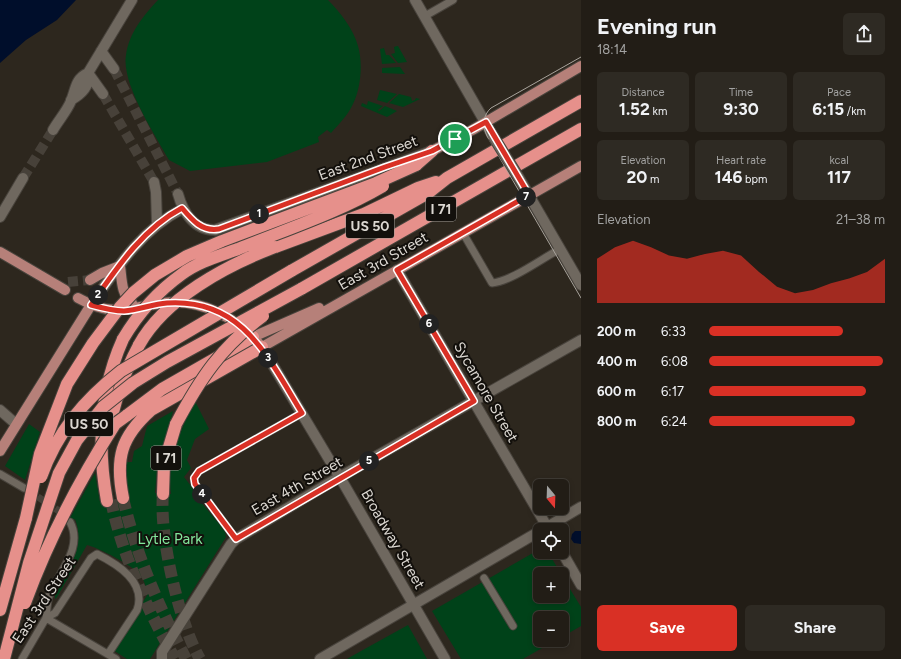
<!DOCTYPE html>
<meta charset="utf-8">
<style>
body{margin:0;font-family:Figtree,sans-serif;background:#2e2a23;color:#f1f3f6;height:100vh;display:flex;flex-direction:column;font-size:15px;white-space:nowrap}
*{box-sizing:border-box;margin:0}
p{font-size:13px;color:#a2a2a1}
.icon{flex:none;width:22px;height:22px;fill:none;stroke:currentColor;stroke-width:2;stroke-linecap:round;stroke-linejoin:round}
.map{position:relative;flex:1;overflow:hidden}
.side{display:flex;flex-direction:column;background:#221d16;width:320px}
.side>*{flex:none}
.needle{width:26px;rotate:161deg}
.tools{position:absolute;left:533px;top:479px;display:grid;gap:8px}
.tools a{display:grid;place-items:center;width:36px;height:36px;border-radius:6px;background:#221d16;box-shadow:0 2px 6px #0003,0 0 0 1px #3f3b35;font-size:20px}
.pin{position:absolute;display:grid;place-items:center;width:34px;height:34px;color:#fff;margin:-17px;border:2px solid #fff;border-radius:50%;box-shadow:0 1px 4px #0007}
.km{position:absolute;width:20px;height:20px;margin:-10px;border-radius:50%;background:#222;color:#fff;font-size:11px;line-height:20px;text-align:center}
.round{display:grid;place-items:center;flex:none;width:42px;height:42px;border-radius:6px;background:#2e2a23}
.summary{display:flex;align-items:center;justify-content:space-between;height:68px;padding:0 16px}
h1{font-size:22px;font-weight:700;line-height:30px}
.stats{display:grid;grid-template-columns:repeat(3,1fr);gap:6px;height:68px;padding:4px 16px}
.stats div{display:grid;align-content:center;border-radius:6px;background:#2e2a23;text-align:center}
.stats b{font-size:17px;font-weight:700}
.stats small{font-size:11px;font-weight:400}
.stats p{font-size:11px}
.chart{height:112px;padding:8px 16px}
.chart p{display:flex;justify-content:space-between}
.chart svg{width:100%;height:72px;margin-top:4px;fill:#d93025;opacity:.7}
.action{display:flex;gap:8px;margin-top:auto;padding:8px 16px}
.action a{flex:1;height:46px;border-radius:6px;background:#d93025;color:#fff;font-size:16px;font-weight:700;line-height:46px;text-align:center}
.action a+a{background:#2e2a23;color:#f1f3f6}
ul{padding:0 16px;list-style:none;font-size:13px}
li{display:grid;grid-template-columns:64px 48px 1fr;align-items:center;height:30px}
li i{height:10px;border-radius:5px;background:#d93025}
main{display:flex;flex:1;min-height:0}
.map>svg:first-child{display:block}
.green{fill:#004219}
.water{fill:#000e2b}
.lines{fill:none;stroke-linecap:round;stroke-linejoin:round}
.street-tunnel{stroke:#474139;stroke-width:7;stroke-dasharray:7 3.5;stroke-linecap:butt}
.secondary-tunnel{stroke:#474139;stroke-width:10;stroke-dasharray:10 5;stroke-linecap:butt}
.primary-tunnel{stroke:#474139;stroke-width:10;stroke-dasharray:10 5;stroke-linecap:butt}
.highway-tunnel{stroke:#474139;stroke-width:12;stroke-dasharray:12 6;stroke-linecap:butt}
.street-casing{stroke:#48433c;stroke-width:9}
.secondary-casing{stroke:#48433c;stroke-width:12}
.primary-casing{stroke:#48433c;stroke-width:12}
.highway-casing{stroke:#48433c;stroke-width:14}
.street{stroke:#6f685f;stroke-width:7}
.secondary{stroke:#6f685f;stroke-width:10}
.primary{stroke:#b68079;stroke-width:10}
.highway{stroke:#e6908b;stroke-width:12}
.tram{stroke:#a8a39c;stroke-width:1}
.secondary-bridge-casing{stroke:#48433c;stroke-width:12;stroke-linecap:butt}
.highway-bridge-casing{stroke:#48433c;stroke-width:14;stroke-linecap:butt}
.secondary-bridge{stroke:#6f685f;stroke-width:10}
.highway-bridge{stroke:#e6908b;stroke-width:12}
.route-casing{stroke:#fff;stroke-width:8}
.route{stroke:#d93025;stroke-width:5}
.labels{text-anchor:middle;stroke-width:4;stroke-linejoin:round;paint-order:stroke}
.shield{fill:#13100c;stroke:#9f9b96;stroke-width:1}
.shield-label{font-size:14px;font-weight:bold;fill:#dbd7d1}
.street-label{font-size:15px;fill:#dbd7d1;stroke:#13100c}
.park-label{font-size:15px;fill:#83e69b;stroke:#13100c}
</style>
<main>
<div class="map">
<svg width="581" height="659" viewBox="0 0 581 659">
<rect width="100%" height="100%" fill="#2d271e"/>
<path class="green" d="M158,0H328C340,12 354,30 358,46C363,63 361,88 353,104C348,115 339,124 331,133L327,130L318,137L319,142L267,162L190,171L169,160C155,135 121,83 126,55C129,33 143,16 158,0Z
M397,46H398L407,62L398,63L391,54L395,53L394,47Z
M384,48L386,55H389L396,63L382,64L380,49Z
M400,67L405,74L382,73V68Z
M380,90L397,94L387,103L377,100Z
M399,94L411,97L412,101L415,100L416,98L420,99L403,107L389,103Z
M368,101L383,106L378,110L379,111L385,106L397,111L387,117L361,106L362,103L367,105Z
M195,401L209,429L195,439L187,460L191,468L184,477L194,490L193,491L195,495L225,531L226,537L150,659H127L113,650L114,648L149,592C145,588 145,581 141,576C134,566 99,548 87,545L57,597L55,599V596C67,571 86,547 75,519L66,525L95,473L100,502L127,497L126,462H132L134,451L142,446L147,426L173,411L157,470L155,493L171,494C166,463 181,428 195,401Z
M29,424L40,432L25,480L5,466Z
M540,549V552H548L561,574H540V596H562V576L581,607V626L562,637V618H540V640H556L523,659H461L432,611Z
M408,625L427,659H347L352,656Z"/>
<path class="water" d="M0,0H76L57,20L26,40L0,63Z
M575,531H581V544L574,543L571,539L572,534Z"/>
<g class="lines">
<path class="street-tunnel" d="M29,491L65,515"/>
<path class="secondary-tunnel" d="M114,69L178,194
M103,94L154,182
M23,178L53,130"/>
<path class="primary-tunnel" d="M68,282L90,280"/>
<path class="highway-tunnel" d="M163,494C159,535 179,623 200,659
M123,498C136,555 159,607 186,659
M111,500C122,556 148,610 175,659"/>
<defs>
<path id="street" d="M425,16L453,0
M463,233L492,283C512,281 541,259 560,249
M0,474L24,488
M236,539L195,484L194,478L199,471L302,413
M484,578L513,626
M46,618C47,611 47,603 49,596C58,573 84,548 70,522
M46,618L116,659
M22,659L46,618L55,613L91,558L97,554C117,564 147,582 137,610L108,654"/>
<path id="secondary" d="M415,0L493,136
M101,51L114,69
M88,73L103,94
M71,100C82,94 90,85 88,73L132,0
M53,130C58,121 67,111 71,101C76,89 75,79 88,73
M519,178L581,285
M154,182L156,192L157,224
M178,194C183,212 194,230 215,230L429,152
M0,217L23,178
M397,270L549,530
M91,305C116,269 142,229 182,209
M262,347L345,486L445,659
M0,410L16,424
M542,530L581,507
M562,552L581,585
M162,659V652L231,544L236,539L331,482L581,340
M320,659L540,531"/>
<path id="primary" d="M432,151L474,129L581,66
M0,252L65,290
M90,280L102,273L120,266C122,280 121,294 132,303
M78,298C114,318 126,308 163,303C202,298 237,318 262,347L581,166
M253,337L319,308
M0,451L91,305"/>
<path id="highway" d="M416,165L432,151
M275,247L364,214L418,188L436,182
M291,271L428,193L447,178L581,101
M301,289L581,129
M126,416L162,389L253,337
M108,435C115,400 122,377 139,345
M163,494L164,464L176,424
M123,498C115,458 121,437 151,410L262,347
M107,501C97,446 100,390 123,339
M0,610L26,518"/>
</defs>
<use href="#street" class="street-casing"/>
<use href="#secondary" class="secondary-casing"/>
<use href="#primary" class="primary-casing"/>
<use href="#highway" class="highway-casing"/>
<use href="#street" class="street"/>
<use href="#secondary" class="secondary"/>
<use href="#primary" class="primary"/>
<use href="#highway" class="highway"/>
<path class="tram" d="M581,57L491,108C483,115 482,126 487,136L581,298"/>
<defs>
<path id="secondary-bridge" d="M493,136L519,178"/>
<path id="highway-bridge" d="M123,339C139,312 157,292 182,274C198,262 219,256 238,249C287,229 337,213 383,186
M139,345C165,298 227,265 275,247
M176,424C200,379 221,347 263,316
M41,477C57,432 84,400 121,371L291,271
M26,518L40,454L67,384L93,343L120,307L133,293L155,275L187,256L222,241L376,183L416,165
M25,603C48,540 79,481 115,424L126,416
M4,659L29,563L59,473L77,440L103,407L133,383L167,362L301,289"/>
</defs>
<use href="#secondary-bridge" class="secondary-bridge-casing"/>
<use href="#highway-bridge" class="highway-bridge-casing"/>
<use href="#secondary-bridge" class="secondary-bridge"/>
<use href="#highway-bridge" class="highway-bridge"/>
</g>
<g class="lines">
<defs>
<path id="route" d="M486,122L529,195L397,270L474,401L236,539L195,484L194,478L199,471L302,413C268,358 243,298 167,303C152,304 139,310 124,311C113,311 102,308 91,305C116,269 142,229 182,208C192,220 202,232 219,229L385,167L432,151Z"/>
</defs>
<use href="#route" class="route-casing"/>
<use href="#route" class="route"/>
</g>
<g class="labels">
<g class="shield">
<rect x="426" y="197" width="30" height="24" rx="3"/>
<rect x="346" y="214" width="48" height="24" rx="3"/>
<rect x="65" y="412" width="48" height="24" rx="3"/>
<rect x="151" y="446" width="30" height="24" rx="3"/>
</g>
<g class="shield-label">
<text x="441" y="214">I 71</text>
<text x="370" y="231">US 50</text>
<text x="89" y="429">US 50</text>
<text x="166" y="463">I 71</text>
</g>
<g class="street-label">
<text transform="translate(368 158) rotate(-20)" y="5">East 2nd Street</text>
<text transform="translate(383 261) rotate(-30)" y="5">East 3rd Street</text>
<text transform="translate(486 392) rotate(60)" y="5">Sycamore Street</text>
<text transform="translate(297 486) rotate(-30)" y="5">East 4th Street</text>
<text transform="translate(393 539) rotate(60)" y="5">Broadway Street</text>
<text transform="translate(44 600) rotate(-56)" y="5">East 3rd Street</text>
</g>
<g class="park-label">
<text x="170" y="544">Lytle Park</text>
</g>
</g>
</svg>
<div class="tools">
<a><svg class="needle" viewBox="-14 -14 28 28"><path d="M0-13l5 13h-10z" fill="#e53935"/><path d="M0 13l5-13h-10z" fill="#a2a2a1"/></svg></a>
<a><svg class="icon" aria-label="locate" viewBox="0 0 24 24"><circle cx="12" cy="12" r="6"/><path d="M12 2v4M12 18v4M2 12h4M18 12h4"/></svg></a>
<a>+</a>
<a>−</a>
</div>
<div class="pin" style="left:455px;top:139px;background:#1e9e55"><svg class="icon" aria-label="arrive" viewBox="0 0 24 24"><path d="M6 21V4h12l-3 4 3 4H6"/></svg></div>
<b class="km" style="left:259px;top:214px">1</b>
<b class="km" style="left:98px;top:295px">2</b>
<b class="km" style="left:268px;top:358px">3</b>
<b class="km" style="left:202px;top:494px">4</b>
<b class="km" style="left:369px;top:461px">5</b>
<b class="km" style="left:429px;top:324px">6</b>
<b class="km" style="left:526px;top:197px">7</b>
</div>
<section class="side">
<div class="summary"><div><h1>Evening run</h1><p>18:14</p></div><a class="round"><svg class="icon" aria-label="share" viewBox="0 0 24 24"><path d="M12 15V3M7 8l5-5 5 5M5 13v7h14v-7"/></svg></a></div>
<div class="stats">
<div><p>Distance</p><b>1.52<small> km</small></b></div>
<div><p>Time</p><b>9:30</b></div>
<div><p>Pace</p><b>6:15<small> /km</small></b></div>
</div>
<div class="stats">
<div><p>Elevation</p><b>20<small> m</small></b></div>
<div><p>Heart rate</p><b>146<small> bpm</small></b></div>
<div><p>kcal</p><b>117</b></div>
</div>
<div class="chart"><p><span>Elevation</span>21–38 m</p>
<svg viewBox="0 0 160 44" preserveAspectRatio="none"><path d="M0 44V17L10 10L20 6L30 10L40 15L50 17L60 14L70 12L80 15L90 25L100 34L110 38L120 36L130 32L140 29L150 25L160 17V44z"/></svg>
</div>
<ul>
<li><b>200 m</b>6:33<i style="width:76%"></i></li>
<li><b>400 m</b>6:08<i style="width:99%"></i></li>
<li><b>600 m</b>6:17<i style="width:89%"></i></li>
<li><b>800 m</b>6:24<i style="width:83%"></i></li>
</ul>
<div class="action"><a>Save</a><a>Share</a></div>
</section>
</main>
